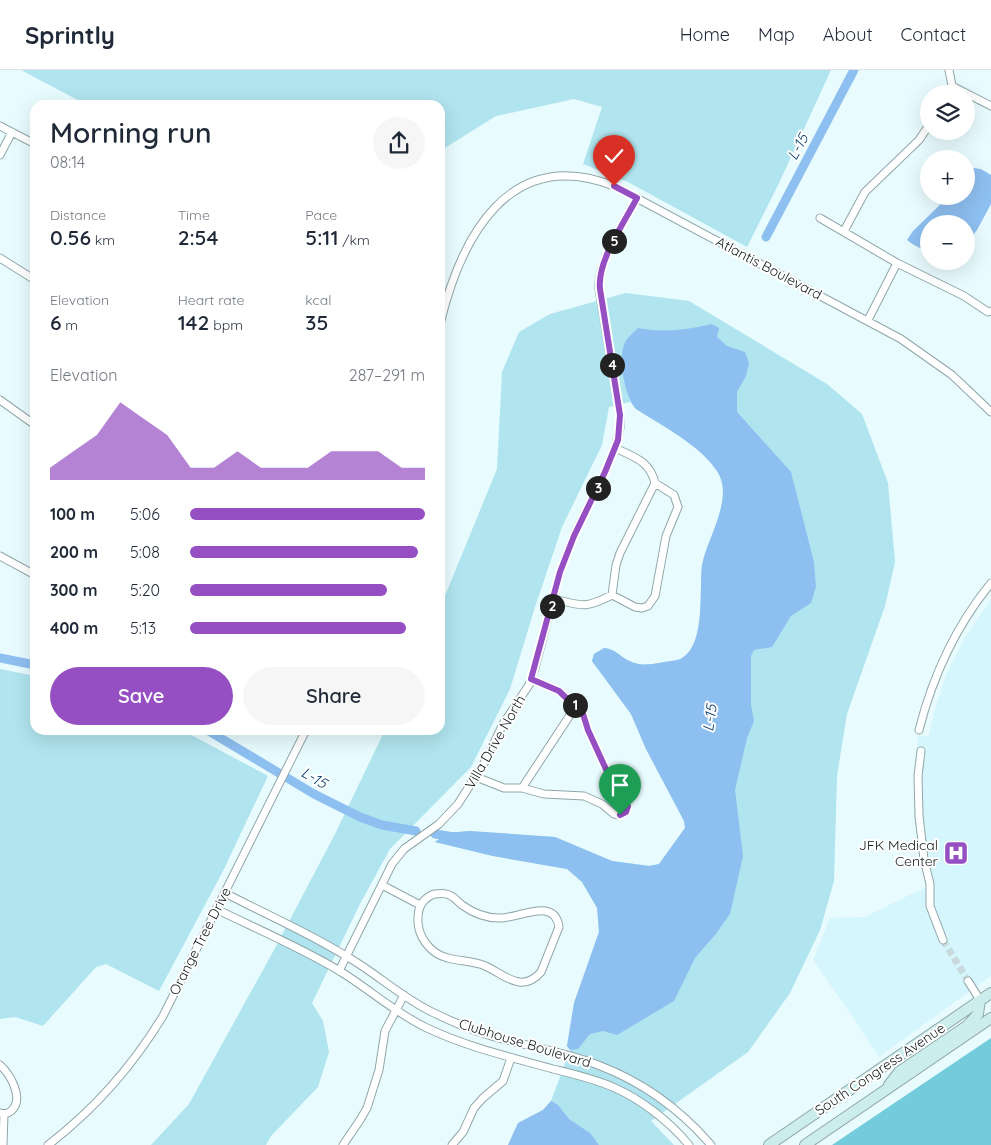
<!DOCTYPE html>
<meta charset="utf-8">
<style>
body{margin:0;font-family:Quicksand,sans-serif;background:#f6f6f7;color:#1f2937;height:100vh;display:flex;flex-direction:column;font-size:19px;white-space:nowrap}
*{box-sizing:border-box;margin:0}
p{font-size:16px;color:#747a83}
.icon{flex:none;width:28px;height:28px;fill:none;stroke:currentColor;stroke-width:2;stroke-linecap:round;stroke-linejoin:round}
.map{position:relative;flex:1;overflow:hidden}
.sheet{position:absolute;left:30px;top:30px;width:415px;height:635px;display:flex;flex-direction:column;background:#fff;border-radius:15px;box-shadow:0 5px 20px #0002}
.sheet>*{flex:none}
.fabs{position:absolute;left:920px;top:15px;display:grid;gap:10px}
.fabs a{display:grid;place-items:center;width:55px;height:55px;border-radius:50%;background:#fff;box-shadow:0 5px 20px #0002;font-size:25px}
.pin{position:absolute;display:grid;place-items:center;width:42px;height:42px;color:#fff;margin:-51px -21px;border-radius:50% 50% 50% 0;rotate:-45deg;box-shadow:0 0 5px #0007}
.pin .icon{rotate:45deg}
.km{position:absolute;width:25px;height:25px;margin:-12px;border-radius:50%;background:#222;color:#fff;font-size:14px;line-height:25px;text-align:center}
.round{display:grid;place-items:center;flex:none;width:52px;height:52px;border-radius:26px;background:#f6f6f7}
.overview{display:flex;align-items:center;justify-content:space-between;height:85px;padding:0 20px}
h1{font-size:28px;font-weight:600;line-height:38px}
.stats{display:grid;grid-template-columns:repeat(3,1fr);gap:8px;height:85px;padding:5px 20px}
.stats div{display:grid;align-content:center}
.stats b{font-size:21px;font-weight:600}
.stats small{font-size:14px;font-weight:400}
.stats p{font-size:14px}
.chart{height:140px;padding:10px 20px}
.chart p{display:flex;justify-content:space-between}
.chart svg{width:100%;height:90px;margin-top:5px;fill:#954fc3;opacity:.7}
.cta{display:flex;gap:10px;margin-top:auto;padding:10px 20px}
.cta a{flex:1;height:58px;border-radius:30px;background:#954fc3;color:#fff;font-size:20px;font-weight:600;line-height:58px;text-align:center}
.cta a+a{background:#f6f6f7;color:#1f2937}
ul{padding:0 20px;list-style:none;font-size:16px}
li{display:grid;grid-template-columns:80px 60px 1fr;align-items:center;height:38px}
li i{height:12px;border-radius:6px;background:#954fc3}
header{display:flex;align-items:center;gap:30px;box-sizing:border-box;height:70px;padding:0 25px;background:#fff;border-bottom:1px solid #e0e1e3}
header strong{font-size:24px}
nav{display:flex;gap:28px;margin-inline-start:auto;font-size:18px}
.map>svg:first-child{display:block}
.built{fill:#d5f6fc}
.green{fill:#b0e4ee}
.forest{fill:#73ccdc}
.water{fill:#8ebff1}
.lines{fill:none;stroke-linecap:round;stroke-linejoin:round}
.canal{stroke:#8ebff1;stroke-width:9}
.street-tunnel{stroke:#c8dadc;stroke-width:7;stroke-dasharray:7 3.5;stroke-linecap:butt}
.street-casing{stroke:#90a6aa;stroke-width:9}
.secondary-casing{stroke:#90a6aa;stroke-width:12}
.street{stroke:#fff;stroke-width:7}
.secondary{stroke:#cbeeec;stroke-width:10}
.route-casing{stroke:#fff;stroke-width:10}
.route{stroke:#954fc3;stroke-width:6}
.labels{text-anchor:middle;stroke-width:4;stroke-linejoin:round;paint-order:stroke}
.street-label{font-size:14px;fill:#141c1d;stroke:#fff}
.poi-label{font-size:14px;fill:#141c1d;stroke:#fff;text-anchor:end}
.water-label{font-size:15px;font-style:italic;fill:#0c426f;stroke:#fff}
</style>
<header>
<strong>Sprintly</strong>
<nav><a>Home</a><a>Map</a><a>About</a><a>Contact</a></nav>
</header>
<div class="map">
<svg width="991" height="1075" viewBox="0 0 991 1075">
<rect width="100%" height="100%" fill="#e8fbfe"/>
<path class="built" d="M991,529V906L879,987L852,946L813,890L830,848L865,847L926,817L914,749V705L918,665L928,667L934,643L946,605L964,569Z"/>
<path class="green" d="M21,0H831L780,111L747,177L628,112L583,94L602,37L574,29L496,46L440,81V35H87Z
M626,223L689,231L827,314L862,344L888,413L895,492L885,536L847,644L837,706L834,811L820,860L790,923L748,982L651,1051L674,1075H508L518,1053L543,1040L551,1031L570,980L567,976L574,933L599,862L598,838L582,812L567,799L493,786L435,772L448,763L469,761L555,767L612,791L650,796L659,794L685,758L684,751L646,679L631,644L592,591L594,584L604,578C613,579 617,583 624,588C638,597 649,595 664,592C669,591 678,591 682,588C706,574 699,519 702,495C707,468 735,428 717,401C700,375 661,355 636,339L630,332L609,337L602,375L562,457L535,537L510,619L471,697L390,779L360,834L312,933L323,951L329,982L318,1017L271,1066L266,1075H151L189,1034L274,880L335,764L385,660H440V538L497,399L502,302L519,262L550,244Z
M0,599L35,606V660H182L268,706L223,801L159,921L106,894L96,897L43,956L15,947L0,949Z"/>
<path class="forest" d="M991,968V1075H832Z"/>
<path class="water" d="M973,98L981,99L991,105V134L977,160L966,174V154H929V184C922,178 914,176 907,170L913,161L949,126H966V107Z
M712,254L719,258L717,267L727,276L745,282L749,293L746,306L737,322V342L791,402L814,492L816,517L811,533L791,546L772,577L754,580L751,586V635L754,651L747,668L735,720L743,786L730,844L715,865L695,888L674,931L617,965L603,961L590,964L578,979L570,980L567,976L574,933L599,862L597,838L582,812L567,799L493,786L435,772L448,763L469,761L555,767L612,791L649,796L659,794L685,758L684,751L646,679L631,644L592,591L594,584L604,578C613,579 617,583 624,588C638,597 649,595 664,592C669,591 678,591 682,588C706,574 699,519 702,495C707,468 735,428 717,401C700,375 661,355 636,339C625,326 617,289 625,272C628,267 634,262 638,258C667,263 684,260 712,254Z
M551,1031L558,1035L569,1049L590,1063L599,1075H508L518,1053L543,1040Z"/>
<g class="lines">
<path class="canal" d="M766,167L854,0
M0,588L35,595
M207,660L314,724L360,747L382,755L416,761
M435,764L454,767"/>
<path class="street-tunnel" d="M943,870L968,911"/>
<defs>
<path id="street" d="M949,0L952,16L991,36
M947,24L952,16
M0,56L35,74
M0,85L12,62
M820,148L897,193L964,226L988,242L991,241
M844,161L865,122L919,70L929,55
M0,188L35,210
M868,250L897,193
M440,254C461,167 509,75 614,116L901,269L952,305L991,342
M0,330L35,355
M0,486L35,505
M612,525L616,495L620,483L655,413
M554,529C583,536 584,539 612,525L635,537L642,538L648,536L655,526L666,466L678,437L674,425L655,413C650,391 634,387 615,378
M919,660C933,605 955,557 991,513
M921,681L918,706L919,746L924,789L930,814V836L943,870
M476,707L504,718H522L544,724L584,726L602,734L614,744L620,745L626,742L628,736L610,708L588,660L583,644L559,621L531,609
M522,718L576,636
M382,815L420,835
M225,823C265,844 307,862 346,886C376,903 401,927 432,942C450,951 469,959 488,965C524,976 563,981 598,995C643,1012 680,1039 711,1075
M434,824C438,824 442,823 446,824C453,825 457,831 462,835C473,843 486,848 499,848C518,849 555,826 559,857L541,902C521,925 503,903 483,895C471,891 459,891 448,888C430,884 417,866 418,848C418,836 424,828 434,824Z
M216,839C257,859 299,877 338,900C368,918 395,943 427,958C467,977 510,987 553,999C573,1004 595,1009 615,1018C642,1030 670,1052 689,1075
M339,901L392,794L404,779L439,754L458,734L486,690L503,654L529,615L535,598L560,502L574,465L605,402L615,378L620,358V345L599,219C597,191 624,153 637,128
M968,911L980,930
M0,995C10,1004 25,1029 11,1041C7,1044 5,1044 0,1043
M3,1075L4,1044
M48,1075C95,1039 132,997 163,946L306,660
M343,1075L360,1050L367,1038L379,1000L385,961L404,925
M452,1075L463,1062L474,1038L483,1028L503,1011L511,988"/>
<path id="secondary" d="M889,1015L899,1002L967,956L978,944L980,930
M769,1075L991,923
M805,1075L991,948"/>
</defs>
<use href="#street" class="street-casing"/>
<use href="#secondary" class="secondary-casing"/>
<use href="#street" class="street"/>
<use href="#secondary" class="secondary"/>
</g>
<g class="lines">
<defs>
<path id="route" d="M614,116L637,128C624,153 597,191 600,219L620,345L618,370L605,402L574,466L560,502L531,609L559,621L583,644L588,660L610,708L628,736L626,742L620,745"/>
</defs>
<use href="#route" class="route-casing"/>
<use href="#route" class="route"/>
</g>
<defs>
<symbol id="hospital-square" viewBox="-11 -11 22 22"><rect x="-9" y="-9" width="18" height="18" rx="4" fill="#954fc3" stroke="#fff"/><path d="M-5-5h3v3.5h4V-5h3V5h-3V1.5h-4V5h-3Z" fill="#fff"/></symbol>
</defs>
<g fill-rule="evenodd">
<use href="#hospital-square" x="942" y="769" width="28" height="28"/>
</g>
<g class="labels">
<g class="street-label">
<text transform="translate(769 198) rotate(28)" y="5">Atlantis Boulevard</text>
<text transform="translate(495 672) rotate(-60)" y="5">Villa Drive North</text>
<text transform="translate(200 871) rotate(-63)" y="5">Orange Tree Drive</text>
<text transform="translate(525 973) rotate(17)" y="5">Clubhouse Boulevard</text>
<text transform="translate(880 999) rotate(-34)" y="5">South Congress Avenue</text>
</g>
<g class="poi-label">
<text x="938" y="780">JFK Medical<tspan x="938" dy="16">Center</tspan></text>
</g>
<g class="water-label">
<text transform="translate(798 77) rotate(-62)" y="5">L-15</text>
<text transform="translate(710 648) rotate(-82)" y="5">L-15</text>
<text transform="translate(314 708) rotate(30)" y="5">L-15</text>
</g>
</g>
</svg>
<div class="fabs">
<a><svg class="icon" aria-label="layers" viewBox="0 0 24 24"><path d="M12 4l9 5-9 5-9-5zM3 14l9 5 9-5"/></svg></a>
<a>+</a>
<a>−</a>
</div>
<div class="pin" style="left:620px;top:745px;background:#1e9e55"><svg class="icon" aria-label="arrive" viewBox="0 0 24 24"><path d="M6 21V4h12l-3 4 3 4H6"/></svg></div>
<div class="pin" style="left:614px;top:116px;background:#d93025"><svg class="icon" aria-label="check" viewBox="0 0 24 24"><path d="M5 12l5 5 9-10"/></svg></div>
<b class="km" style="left:575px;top:635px">1</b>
<b class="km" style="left:552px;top:536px">2</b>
<b class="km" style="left:598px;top:418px">3</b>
<b class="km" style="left:612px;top:295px">4</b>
<b class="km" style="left:614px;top:171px">5</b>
<section class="sheet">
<div class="overview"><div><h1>Morning run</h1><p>08:14</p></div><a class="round"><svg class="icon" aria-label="share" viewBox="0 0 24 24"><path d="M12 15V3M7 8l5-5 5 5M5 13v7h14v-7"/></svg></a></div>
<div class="stats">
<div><p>Distance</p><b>0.56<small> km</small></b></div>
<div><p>Time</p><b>2:54</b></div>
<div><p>Pace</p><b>5:11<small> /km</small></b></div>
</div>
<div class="stats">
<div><p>Elevation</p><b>6<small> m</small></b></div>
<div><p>Heart rate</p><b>142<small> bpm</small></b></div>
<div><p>kcal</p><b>35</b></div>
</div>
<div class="chart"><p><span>Elevation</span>287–291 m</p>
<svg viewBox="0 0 160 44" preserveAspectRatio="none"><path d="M0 44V38L10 30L20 22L30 6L40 14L50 22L60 38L70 38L80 30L90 38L100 38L110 38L120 30L130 30L140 30L150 38L160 38V44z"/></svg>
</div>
<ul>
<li><b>100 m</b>5:06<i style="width:100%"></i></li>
<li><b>200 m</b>5:08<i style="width:97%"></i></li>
<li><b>300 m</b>5:20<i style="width:84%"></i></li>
<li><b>400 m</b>5:13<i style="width:92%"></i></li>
</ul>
<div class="cta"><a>Save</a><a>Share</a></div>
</section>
</div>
